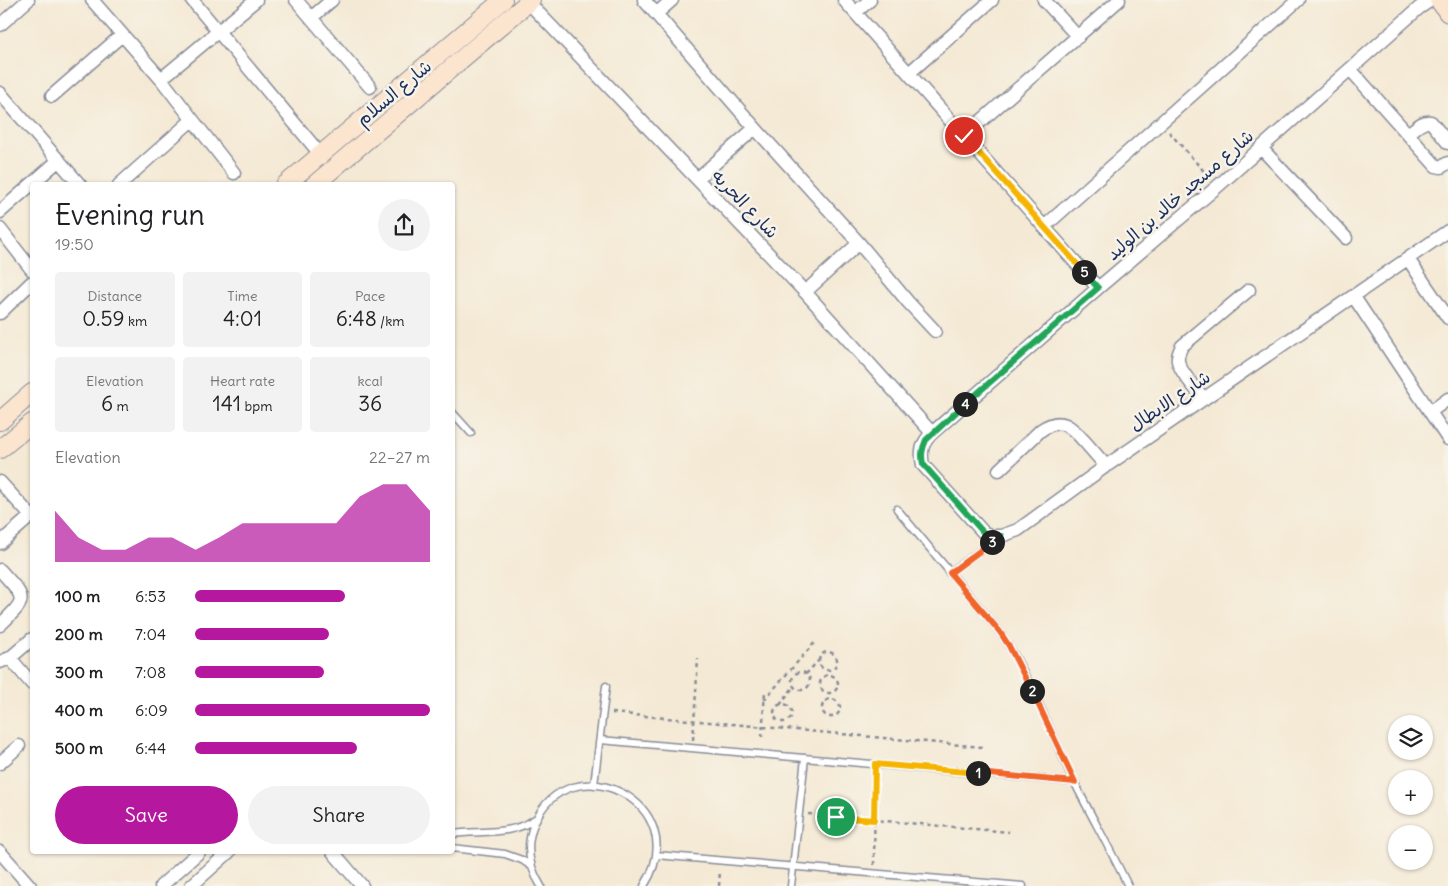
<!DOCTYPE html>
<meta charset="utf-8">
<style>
body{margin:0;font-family:Delius,"Playpen Sans Arabic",sans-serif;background:#f2f2f2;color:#202124;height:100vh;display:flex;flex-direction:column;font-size:19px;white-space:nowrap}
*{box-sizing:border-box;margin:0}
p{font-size:16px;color:#757577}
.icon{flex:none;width:28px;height:28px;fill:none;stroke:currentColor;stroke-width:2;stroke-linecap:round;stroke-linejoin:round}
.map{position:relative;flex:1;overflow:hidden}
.drawer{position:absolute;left:30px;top:182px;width:425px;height:672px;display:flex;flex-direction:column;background:#fff;border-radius:5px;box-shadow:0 1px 4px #0004}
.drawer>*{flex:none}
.buttons{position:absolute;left:1388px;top:715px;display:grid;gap:10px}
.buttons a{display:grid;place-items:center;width:45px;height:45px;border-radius:50%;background:#fff;box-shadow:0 1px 4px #0004;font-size:25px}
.pin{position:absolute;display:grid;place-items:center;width:42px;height:42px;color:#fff;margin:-21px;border:2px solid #fff;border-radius:50%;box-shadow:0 1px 5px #0007}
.km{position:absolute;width:25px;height:25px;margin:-12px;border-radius:50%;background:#222;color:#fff;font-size:14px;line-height:25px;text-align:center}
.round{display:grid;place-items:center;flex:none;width:52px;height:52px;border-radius:26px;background:#f2f2f2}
.headline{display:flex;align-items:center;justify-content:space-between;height:85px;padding:0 25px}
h1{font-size:28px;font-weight:600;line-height:38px}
.stats{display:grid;grid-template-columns:repeat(3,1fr);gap:8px;height:85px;padding:5px 25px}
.stats div{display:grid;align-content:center;border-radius:5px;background:#f2f2f2;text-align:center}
.stats b{font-size:21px;font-weight:600}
.stats small{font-size:14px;font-weight:400}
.stats p{font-size:14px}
.chart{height:140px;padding:10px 25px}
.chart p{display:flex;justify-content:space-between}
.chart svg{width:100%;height:90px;margin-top:5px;fill:#b5179e;opacity:.7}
.action{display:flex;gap:10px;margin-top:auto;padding:10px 25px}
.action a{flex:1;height:58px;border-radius:30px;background:#b5179e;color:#fff;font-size:20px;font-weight:600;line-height:58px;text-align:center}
.action a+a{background:#f2f2f2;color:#202124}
ul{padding:0 25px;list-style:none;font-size:16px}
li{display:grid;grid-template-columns:80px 60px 1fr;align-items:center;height:38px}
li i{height:12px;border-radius:6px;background:#b5179e}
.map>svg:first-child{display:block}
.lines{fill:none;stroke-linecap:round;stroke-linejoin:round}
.lane-casing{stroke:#888c99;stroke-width:9}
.street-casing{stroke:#888c99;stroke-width:15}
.secondary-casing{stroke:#888c99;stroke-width:20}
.path{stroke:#888c99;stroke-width:2.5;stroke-dasharray:4 4;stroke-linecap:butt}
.lane{stroke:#fff;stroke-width:6}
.street{stroke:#fff;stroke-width:12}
.secondary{stroke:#fbe5cf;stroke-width:18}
.split-1-casing{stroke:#fff;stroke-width:10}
.split-2-casing{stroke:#fff;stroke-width:10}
.split-3-casing{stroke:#fff;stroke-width:10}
.split-4-casing{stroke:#fff;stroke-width:10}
.split-5-casing{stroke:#fff;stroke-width:10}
.split-6-casing{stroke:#fff;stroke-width:10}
.split-1{stroke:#f5b400;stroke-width:6}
.split-2{stroke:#f0652b;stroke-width:6}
.split-3{stroke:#f0652b;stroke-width:6}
.split-4{stroke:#22a559;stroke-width:6}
.split-5{stroke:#22a559;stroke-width:6}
.split-6{stroke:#f5b400;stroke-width:6}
.labels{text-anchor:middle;stroke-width:5;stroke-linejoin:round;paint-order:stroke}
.street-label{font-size:18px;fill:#1b2f5e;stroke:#f7f3e8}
</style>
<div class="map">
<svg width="1448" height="886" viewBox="0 0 1448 886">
<rect width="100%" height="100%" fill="#f7f3e8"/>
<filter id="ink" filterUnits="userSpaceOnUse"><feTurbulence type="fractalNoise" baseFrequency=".02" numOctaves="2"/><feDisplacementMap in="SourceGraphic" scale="10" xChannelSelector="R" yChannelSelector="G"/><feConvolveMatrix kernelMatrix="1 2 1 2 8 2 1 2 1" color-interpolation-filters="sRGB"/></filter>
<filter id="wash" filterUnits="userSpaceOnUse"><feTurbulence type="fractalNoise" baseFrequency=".0096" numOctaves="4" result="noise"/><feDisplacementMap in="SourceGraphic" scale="20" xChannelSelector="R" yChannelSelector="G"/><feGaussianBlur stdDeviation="1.12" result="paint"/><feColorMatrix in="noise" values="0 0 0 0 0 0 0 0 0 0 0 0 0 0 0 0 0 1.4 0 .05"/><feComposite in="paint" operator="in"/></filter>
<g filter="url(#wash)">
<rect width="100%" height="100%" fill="#f4e9d4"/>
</g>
<g filter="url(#ink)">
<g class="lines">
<defs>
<path id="lane" d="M452,412L471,433
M897,509L1000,632C1029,675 1048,726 1070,773C1088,811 1110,848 1128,886
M949,573L998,538
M600,740L1075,782
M594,785L606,686
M452,834C481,830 511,836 535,819
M452,848L505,854L522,860L531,866
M656,855L1023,886
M541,886C529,867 525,846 534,824C568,741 697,803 644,886
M791,886L805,758"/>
<path id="street" d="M92,0L161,79L234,173
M192,0L321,155
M296,0L370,87
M644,0L755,128L859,243L908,302L935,331
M844,0L1098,288
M1044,0L1078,37
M1431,0L1419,8L1218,186L1098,288L932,433C922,443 920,451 923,465L983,532L992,536H1001L1018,530L1106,466L1448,231
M528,2L805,292L932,433
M856,12L870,0
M656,14L672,0
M311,18L332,0
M0,25L28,0
M1350,69L1436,166L1441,167L1448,163
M909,73L992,0
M161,79L256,0
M0,93L80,185
M52,96L122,35
M1408,134C1415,129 1422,120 1431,122L1448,143
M964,136L1119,0
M1261,148L1346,238
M697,179L755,128
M119,185L192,120
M0,212L59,160
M1044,227L1298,0
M0,229L32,270
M1408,259L1448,318
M805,292L859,243
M1354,297L1448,439
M0,313L32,282
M1204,399C1197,390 1180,372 1178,361C1177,355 1180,350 1182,346L1249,290
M1430,412L1448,399
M999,470L1041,430C1061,416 1071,426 1085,442C1092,450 1099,458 1106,466
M0,482L32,517
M0,543L31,516
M0,570C26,599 29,598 0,625
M10,658L32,684
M0,662L10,658L32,639
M0,763L19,746
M0,852L30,886
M333,852L362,886
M161,886L199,852
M191,886L229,852"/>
<path id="secondary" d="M1439,0L1448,13
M285,185L503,0
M314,185L531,0
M0,421L32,393
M0,449L32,423"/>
</defs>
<use href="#lane" class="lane-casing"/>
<use href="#street" class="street-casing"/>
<use href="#secondary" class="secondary-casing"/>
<path class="path" d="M1169,132L1210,178
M819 661a9 9 0 1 1 18 0a9 9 0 1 1-18 0Z
M792 681a9 9 0 1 1 18 0a9 9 0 1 1-18 0Z
M806,674L819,660
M820 684a9 9 0 1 1 18 0a9 9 0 1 1-18 0Z
M822 708a9 9 0 1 1 18 0a9 9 0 1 1-18 0Z
M764,700L816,641
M774 713a9 9 0 1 1 18 0a9 9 0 1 1-18 0Z
M780,705L794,686
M612,713L982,747
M762,737L765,691
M693,740L698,659
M808,814L1009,832
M874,865L875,773
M719,886L720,870"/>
<use href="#lane" class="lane"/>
<use href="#street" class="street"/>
<use href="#secondary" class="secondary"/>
</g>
</g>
<g class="lines" filter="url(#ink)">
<defs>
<path id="split-1" d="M836,817L874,820L875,764L978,773"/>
<path id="split-2" d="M978,773L1075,782L1032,691"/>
<path id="split-3" d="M992,542L950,573L1000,632L1009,646L1032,691"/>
<path id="split-4" d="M965,404L926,440C922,449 921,455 923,464L983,532L992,536H1001L992,542"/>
<path id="split-5" d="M965,404L1098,288L1084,272"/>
<path id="split-6" d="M964,136L1084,272"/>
</defs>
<use href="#split-1" class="split-1-casing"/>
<use href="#split-2" class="split-2-casing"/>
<use href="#split-3" class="split-3-casing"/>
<use href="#split-4" class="split-4-casing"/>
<use href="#split-5" class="split-5-casing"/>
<use href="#split-6" class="split-6-casing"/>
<use href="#split-1" class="split-1"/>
<use href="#split-2" class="split-2"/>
<use href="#split-3" class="split-3"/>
<use href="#split-4" class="split-4"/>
<use href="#split-5" class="split-5"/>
<use href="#split-6" class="split-6"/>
</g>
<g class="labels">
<g class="street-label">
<text transform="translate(394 93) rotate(-40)" y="6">شارع السلام</text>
<text transform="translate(1180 195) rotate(-41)" y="6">شارع مسجد خالد بن الوليد</text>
<text transform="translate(745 204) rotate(46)" y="6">شارع الحريه</text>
<text transform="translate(1170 401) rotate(-34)" y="6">شارع الابطال</text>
</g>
</g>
</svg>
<div class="buttons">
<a><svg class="icon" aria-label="layers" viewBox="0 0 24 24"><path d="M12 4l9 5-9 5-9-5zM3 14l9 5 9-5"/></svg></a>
<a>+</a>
<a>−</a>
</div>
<div class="pin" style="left:836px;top:817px;background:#1e9e55"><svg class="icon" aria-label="arrive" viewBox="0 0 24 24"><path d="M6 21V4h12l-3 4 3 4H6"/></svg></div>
<div class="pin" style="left:964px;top:136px;background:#d93025"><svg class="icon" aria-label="check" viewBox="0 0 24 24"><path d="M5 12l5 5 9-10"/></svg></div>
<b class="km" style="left:978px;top:773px">1</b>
<b class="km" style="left:1032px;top:691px">2</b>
<b class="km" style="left:992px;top:542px">3</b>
<b class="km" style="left:965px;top:404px">4</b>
<b class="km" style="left:1084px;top:272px">5</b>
<section class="drawer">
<div class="headline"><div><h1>Evening run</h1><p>19:50</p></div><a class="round"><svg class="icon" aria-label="share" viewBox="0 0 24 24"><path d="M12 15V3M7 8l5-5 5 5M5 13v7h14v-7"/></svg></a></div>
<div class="stats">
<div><p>Distance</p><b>0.59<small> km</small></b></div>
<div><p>Time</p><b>4:01</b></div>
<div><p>Pace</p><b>6:48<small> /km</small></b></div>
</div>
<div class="stats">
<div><p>Elevation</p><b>6<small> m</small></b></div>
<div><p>Heart rate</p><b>141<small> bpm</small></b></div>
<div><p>kcal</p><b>36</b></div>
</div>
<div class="chart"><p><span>Elevation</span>22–27 m</p>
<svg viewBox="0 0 160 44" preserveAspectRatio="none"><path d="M0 44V19L10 32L20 38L30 38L40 32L50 32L60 38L70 32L80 25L90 25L100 25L110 25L120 25L130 12L140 6L150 6L160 19V44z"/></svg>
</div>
<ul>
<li><b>100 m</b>6:53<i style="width:64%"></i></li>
<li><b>200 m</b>7:04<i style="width:57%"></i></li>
<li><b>300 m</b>7:08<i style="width:55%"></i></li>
<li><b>400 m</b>6:09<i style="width:100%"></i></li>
<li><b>500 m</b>6:44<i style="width:69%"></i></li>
</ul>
<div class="action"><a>Save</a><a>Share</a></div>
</section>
</div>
